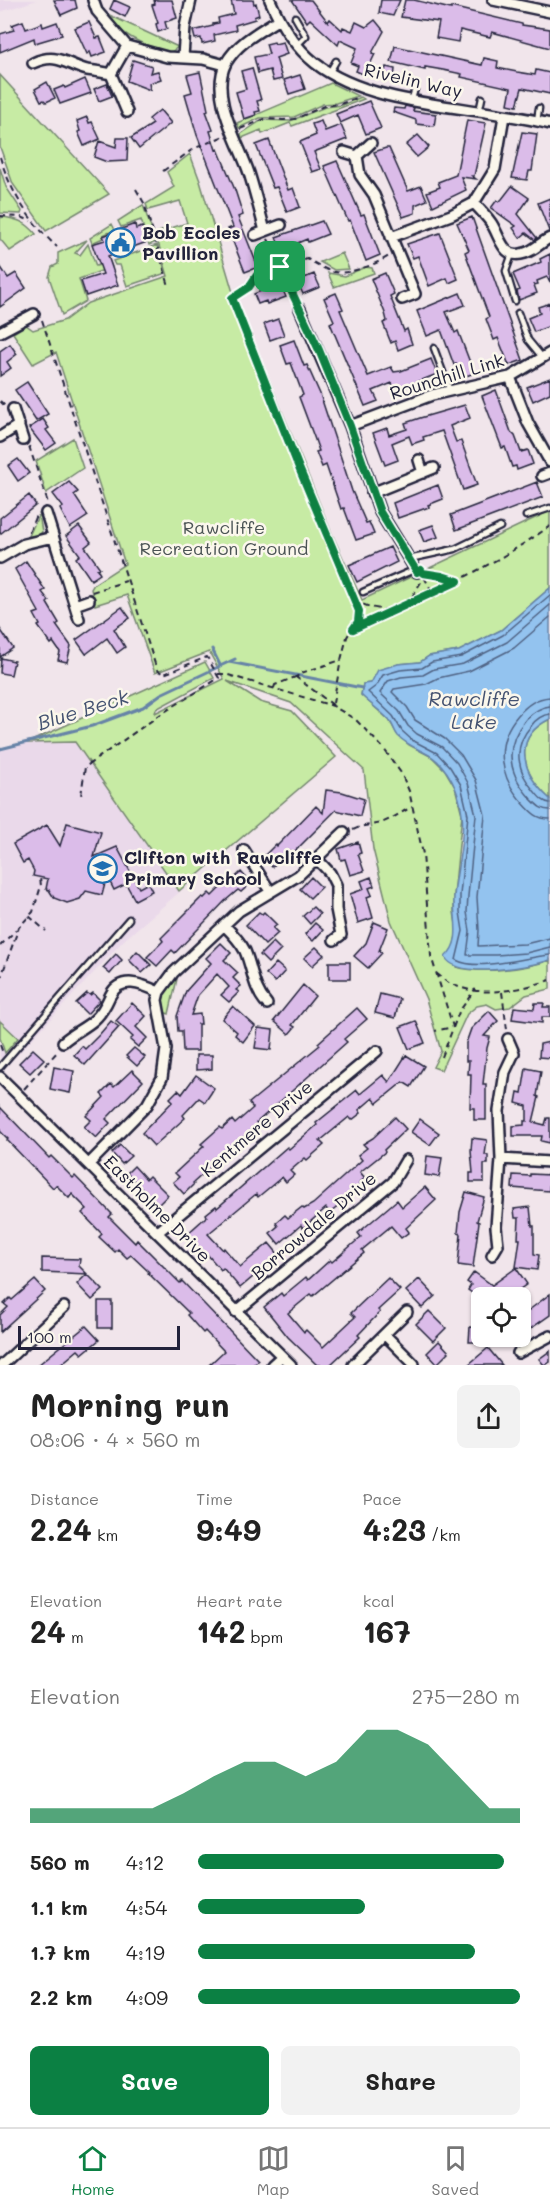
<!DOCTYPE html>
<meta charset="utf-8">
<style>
body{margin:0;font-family:Mali,sans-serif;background:#f2f2f2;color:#222;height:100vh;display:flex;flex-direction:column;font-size:22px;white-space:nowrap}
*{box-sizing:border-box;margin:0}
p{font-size:20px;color:#767676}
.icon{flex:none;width:33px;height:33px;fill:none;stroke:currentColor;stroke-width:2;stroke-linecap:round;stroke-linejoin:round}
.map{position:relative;height:1365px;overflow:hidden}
.panel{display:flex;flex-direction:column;background:#fff;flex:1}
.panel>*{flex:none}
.tools{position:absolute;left:471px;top:1287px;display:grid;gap:12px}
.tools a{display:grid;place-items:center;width:60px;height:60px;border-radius:9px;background:#fff;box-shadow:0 2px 4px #0004;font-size:30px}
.scale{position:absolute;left:18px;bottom:15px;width:162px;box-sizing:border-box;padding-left:6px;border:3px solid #22223b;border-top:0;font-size:16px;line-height:21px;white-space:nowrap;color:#22223b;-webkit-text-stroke:4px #fbf7ec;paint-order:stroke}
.pin{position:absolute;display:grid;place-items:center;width:51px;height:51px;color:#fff;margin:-26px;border-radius:12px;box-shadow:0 3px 9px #0006}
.round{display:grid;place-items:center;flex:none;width:63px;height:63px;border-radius:9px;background:#f2f2f2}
.overview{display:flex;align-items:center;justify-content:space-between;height:102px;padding:0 30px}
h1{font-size:33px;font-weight:700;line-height:45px}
.figures{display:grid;grid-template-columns:repeat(3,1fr);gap:9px;height:102px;padding:6px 30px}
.figures div{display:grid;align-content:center}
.figures b{font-size:30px;font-weight:700}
.figures small{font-size:16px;font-weight:400}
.figures p{font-size:16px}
.chart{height:168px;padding:12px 30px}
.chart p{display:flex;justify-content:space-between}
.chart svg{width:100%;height:108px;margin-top:6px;fill:#0b8043;opacity:.7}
.button{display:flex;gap:12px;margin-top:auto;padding:12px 30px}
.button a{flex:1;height:69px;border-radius:9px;background:#0b8043;color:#fff;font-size:24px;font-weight:700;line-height:69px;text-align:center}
.button a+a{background:#f2f2f2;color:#222}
ul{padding:0 30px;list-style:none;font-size:20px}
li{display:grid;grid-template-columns:96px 72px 1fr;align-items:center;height:45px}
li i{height:15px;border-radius:8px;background:#0b8043}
.tab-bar{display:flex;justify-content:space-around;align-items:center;height:84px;border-top:2px solid #e0e0e0;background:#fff;font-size:16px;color:#767676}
.tab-bar a{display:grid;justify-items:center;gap:3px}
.tab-bar .current{color:#0b8043}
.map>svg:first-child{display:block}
.built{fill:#ead9ea}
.green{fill:#c7eba4;stroke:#748670;stroke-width:1.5}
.water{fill:#93c3ef;stroke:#6683a7;stroke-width:1.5}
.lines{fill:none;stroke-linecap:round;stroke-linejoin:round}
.shore{stroke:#4f6283;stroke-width:1.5}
.stream{stroke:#6683a7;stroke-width:3}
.building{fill:#dbbce9;stroke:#22223b;stroke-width:1.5}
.lane-casing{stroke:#22223b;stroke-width:9}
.street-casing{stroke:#22223b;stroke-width:14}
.path{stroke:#22223b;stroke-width:2;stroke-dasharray:6 4.5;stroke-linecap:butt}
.lane{stroke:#fbf7ec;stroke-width:4.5}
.street{stroke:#fbf7ec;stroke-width:9}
.route-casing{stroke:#fff;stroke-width:12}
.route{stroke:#0b8043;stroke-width:8}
.labels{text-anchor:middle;stroke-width:5;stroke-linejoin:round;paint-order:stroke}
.street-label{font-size:18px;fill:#22223b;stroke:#fbf7ec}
.poi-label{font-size:18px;font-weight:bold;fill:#22223b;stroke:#fbf7ec;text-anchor:start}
.park-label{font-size:18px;fill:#4b5455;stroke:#fbf7ec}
.water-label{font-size:20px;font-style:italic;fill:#445271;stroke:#fbf7ec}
</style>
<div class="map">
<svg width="550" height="1365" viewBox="0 0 550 1365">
<rect width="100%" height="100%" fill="#f1e5eb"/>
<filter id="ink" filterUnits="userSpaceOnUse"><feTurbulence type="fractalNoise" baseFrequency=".0167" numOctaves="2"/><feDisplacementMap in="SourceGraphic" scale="12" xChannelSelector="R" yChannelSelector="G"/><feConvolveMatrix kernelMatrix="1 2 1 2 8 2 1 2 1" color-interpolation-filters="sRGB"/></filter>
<g filter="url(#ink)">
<path class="built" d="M0,0H37L0,12Z
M224,679L260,702L292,711L336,757L124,940L9,1064L0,1057V749L27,743L75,742L155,713Z"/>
<path class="green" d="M105,13L178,47L171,52C144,47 121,36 105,13Z
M0,75L109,194L46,231L13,184L0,147Z
M331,83L358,96L336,103L323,104L294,117L260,118L239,128L237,123Z
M361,97L364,99L292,126L290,123L262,134L261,130L242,138L241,134L262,120L290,121L325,107L342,105Z
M190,154L200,181L232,289L332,534L362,600L550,511V588L501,630L459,651L429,656L420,662L398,664L371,683L363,684L361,695L389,720L397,734L409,745L432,757L445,770L455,787L462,814L454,895V912L457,931L453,950L456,967C482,974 525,969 550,960V989L526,995L510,1007L496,1009L487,1004L477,1006L467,1014L441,1070L433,1067L441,1051L426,999L391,921L373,849L364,770L291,703L227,681L260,702L292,711L336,757L179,891L75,742L27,743L205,662L214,678L156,709L155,713L224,679L209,652L155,673L127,595L95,605L91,589L94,584L125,564L56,352L33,364L13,333L26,325L33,330L65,320L88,303L168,276L157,239L160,238L158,232L187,223L180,201L148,210L146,204L174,187L167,172Z
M0,168L6,187L22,211L21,214L0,213Z
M143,205L156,242L149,245L141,220L121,227L118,221Z
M4,217C19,220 26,222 36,234L10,251L0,239V218Z
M112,224L115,230L103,235V238L92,243L90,238Z
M87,240L75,253L80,255L88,244L96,266L110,262L112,267L79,279L86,301L62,315L49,277L52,267L58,264V253Z
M157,245L166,273L127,286L120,265H115L113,261Z
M342,253L349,269L334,270L320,262Z
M365,267L372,268L374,273L334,287L328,273L345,276Z
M73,438L83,468L46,493L36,461Z
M39,514L42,532L37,537L28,538Z
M550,719V799C523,775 510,738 550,719Z
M174,977L177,979L169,1014L163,1012L162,996Z
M0,1021L18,1038L5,1053L0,1038Z"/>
<path class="water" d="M550,588V719C510,738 523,775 550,799V960C529,967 457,980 445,957C463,941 453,918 454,897C456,870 465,841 462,814C460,793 448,766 429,755C418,749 407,745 398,736C394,731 393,724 389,720C381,711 370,704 361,695L363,684L371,683L378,670L398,664L420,662L429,656L459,651L501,630Z"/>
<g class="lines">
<path class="shore" d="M550,595L503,635L461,657L432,662L422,668L400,670L383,675L376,686L368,692L393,716L402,731L412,740L437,753L450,767L461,785L468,815L460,895V912L463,931L456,960C479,972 525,957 550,955
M550,605L507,642L463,664L434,669L423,675L401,677L388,681L380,693L399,711L408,726L417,734L442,747L457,763L468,783L476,815L468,896L467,912L470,931L467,955H496L526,953L550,947
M550,617L514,648L469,671L438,678L426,684L394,689L392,692L407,707L415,720L445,739L461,755L476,780L485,815L477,897L479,930L478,946L525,944L550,938
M550,697C536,698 527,705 518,715C494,743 499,777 523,803C531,812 537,819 550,819
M550,706C540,707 533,712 526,719C503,747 508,774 531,799C537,805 541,810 550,810
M550,714C541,715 536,719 531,726C512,747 517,772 535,792C540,798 543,802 550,803"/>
<path class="stream" d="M212,649L220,665
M229,662L362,688
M0,749L92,726L143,707L161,694L235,659"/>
</g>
<path class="building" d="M54,0H75L77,8L61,15Z
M114,0L130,7L125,17L110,9Z
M154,0H172L177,18L165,22L167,29L158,32L156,24L158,23L152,5L155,4Z
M231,0H253L254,4L256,3L259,15L254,17L255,19L235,25L236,30L214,35L215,41L202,44L201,38L195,39L193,31L213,26V24L219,23L218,18L234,14Z
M292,0H311L328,22L330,19L342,30L343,27L352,31L356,22L366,27L375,20L384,31L372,53L375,54L365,75L356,71L358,66L351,63L357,48L340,40L338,45L310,19L307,22Z
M381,0H400L393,16L379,13Z
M405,0H414L451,9V7L522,24V25L550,29V48L492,32L490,37L460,30L458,42L436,38L439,22L401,17Z
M23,21L26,29L42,23L43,27L57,22L62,35L35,43L34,38L0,52V34L14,30L12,25Z
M89,22L96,38L100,37L106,52L92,57L90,52L87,54L75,28Z
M274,42L275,44L283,42L287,54L276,58L282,79L273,81L270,70L258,73L254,57L269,54L266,44Z
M395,46L482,65L484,58L498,61L497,68L517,72L535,75L536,70L550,73V94L522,88L517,106L508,104L511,88L461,77L462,74L443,70L425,67V70L391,62Z
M133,60L152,66L150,73L158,71L161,79L149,83L150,90L127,81Z
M386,67L395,69L394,78L384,76Z
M252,68L261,100L257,101L260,111L255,112L256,115L244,119L236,92L246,89L241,71Z
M200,72L208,110L206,111L213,130L210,131L216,150L218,149L235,190L243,215L238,217L258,267L245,272L228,229L233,227L197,135L185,94L192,92L187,75Z
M300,75L305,89L289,94L284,80Z
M85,79L91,93L60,104L54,90L64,86L65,88Z
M47,82L55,98L46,102L44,100L41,101L35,89Z
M107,84L112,96L99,101L94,89Z
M369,101L381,128L366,134L358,115L340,123L336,114Z
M405,106L414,108L413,111L436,114L434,126L416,124V120L393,112L394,108L404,109Z
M160,110L171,123L139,149L131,138L153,124L149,119Z
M87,117L89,123L92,122L100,139L84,146L78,132L80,131L77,121Z
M467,120L486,123L474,176H472L476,179L461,177L466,190L433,206L427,192L440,187L438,182L456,175Z
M321,121L325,131L341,125L347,139L314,152L321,169L312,172L300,142L316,135L312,124Z
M522,132L537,134L532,171H529L527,180L512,178Z
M418,135L429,147L417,157L406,145Z
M117,138H128L127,161L107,162L94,157L99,141L116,147Z
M269,140L288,190L293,188L300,207L287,212L277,187L273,188L256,145Z
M386,148H389L408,191L421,186L427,200L415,205V213L403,217L374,152Z
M337,161L361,215L364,214L380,255L366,261L350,220L348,221L324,166Z
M512,186L529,198L518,214L537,238L535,240L526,233L520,238L513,228L516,226L491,208L497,200L499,202L502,199Z
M550,198V231H549L538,203Z
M472,217L523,360L509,365L498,338L494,340L486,319L489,317L465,252L469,250L457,223Z
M322,221L328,234L308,242L307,239L281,250L276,237Z
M135,224L136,229L142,227L147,242L108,256L118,285L86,296L81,281L103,274L92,244L105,240L103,236Z
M440,233L458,279L449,283L447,278L429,286L418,256L413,258L407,244Z
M550,254V283L547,277L537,281L538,284L534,285L537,293L519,300L517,291L520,290L513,274L541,262L540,259Z
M0,266L8,278L16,273L26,288L0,307Z
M385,273L394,294L390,296L404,331L407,329L412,344L398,350L395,341L391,343L383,323L387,321L385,313L371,279Z
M314,274L320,287L303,294L297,281Z
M280,283L286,297L267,304L266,301L258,304L254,294Z
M336,293L343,309L340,310L368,376L391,367L394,372L401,371L431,359L437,374L395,391L392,383L373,391L378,401L365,406L330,323L334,321L324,298Z
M460,293L465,305L446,312L455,333L458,331L474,373L461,378L456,364L454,365L441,330L427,336L417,311Z
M550,303V326L534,332L528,318L540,313L538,307Z
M278,319L284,335L270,340L264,324Z
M294,340L304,366L307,365L320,394L352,491L366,523L369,522L374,534L356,540L344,508L341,509L326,465L322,467L316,452L319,451L314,437L299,397L303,395L291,363L287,364L280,345Z
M10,344L17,354L7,362L11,368L0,376V351Z
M550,378V393L533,401L527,387Z
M27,382L48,414L36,421L15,390Z
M496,390L511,432L515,436L521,452L528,450L533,464L517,470L516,466L512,467L505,447L502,448L482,396Z
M465,405L470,418L450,426L456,442L461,441L477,485L463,490L442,431L423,437L424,440L412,444L409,436L392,443L398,460L385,465L373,433L387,428L389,435L407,429L405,423L420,418Z
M43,419L49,428L46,430L56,443L46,450L29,428Z
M18,459L29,473L18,481L8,466Z
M69,482L78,492L74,495L88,516L70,528L60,509L63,507L53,494Z
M537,482L543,497L456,530L451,515Z
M438,485L443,499L428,505L429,507L398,518L393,503Z
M29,495L36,505L0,534V518Z
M433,525L438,537L424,542L419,530Z
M79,526L91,542L85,547L100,568L97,569L100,574L91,580L76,558L80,555L66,536Z
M390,547L397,562L357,582L349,565Z
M26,561L45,590L42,592L49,601L47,603L59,623L56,625L71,646L67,662L58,660L60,652L53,642L51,644L38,626L40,625L34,614L39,612L15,569Z
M122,607L130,618L114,629L125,647L117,653L107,638L86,654L76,640Z
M0,629L13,648L0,657Z
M1,658L14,661L11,675L0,673Z
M326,790L342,792L364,799L360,816L336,810L292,854L290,851L272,867L263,857L276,844L277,846L316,806L323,813Z
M67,823L101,832L94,857L117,847L139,888L148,883L152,891L135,900L126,884L114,890L107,876L102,895L86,891L80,899L67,903L54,898L49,890L46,889L48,879L33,876L34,871L28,860L23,863L13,844L47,825L60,846Z
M358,842L361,853L358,854L364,871L350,875L345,859L341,860L338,849Z
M241,872L251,883L241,892L238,890L225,901L175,953L172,950L157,966L147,957L163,941L161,938L202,897L204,898L209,893L212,896L223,885L225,887Z
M311,877L321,887L310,898L300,889Z
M371,877L374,886L369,888L372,895L367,897L373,918L358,923L350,894L364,889L361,881Z
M313,907L320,914L310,924L303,916Z
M259,912L262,914L264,912L277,925L273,928L278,933L265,945L246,925Z
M374,922L388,928L379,951L382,953L368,968L354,956L366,943Z
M315,923L323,930L313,941L305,934Z
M273,942L281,950L268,963L260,955Z
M221,943L231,953L224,960L238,973L233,978L241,986L236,990L239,992L229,1002L221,995L229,987L217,974L198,995L191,1015L200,1014L201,1024H198V1051H183L182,1031H178L177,1016L186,991L211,963L206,958Z
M316,947L324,955L312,966L304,958Z
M137,951L151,965L142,973L129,960Z
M116,954L122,960L110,974L103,968Z
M329,962H350V979H329Z
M276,963L285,971L275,982L266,974Z
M303,985L315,996L292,1025L295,1027L289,1034L274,1021Z
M87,993L90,995L93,993L100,1000L87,1014L76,1003Z
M380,994L400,999L395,1018L375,1013Z
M132,1003L146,1016L136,1027L147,1038L138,1047L130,1040L133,1037L116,1021Z
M535,1003H544L543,1007H550V1017H542V1023L512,1019L514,1007L534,1009Z
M233,1006L255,1026L243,1042L235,1035L237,1032L222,1019Z
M357,1008L367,1019L344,1039L347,1042L256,1123L258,1125L212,1164L213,1165L193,1183L194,1184L184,1194L173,1182L179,1177L175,1173L204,1146L201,1144L220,1127L222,1129L232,1120L235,1124L253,1108L249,1103L320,1045L318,1043Z
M489,1011L498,1021L484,1036L490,1037L487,1048L483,1084H486V1120H474V1108H470L471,1074H468L469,1061H466V1043L471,1029Z
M111,1021L119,1027L85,1065L74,1055L82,1046L85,1049L99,1035Z
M416,1021L425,1043L409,1049L400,1027Z
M258,1028L273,1030L271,1050L255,1048Z
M550,1042V1058L539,1057L540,1044Z
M134,1048L145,1057L137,1066L126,1056Z
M33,1049L44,1059L30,1073L19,1063Z
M196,1055H212V1069L196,1070Z
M406,1055L424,1066L411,1087L403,1082L377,1103L373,1098L359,1110L361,1113L352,1120L349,1117L320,1141L324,1145L307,1160L305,1158L290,1171L294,1175L286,1182L282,1177L258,1197L256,1194L208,1234L223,1250L224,1248L240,1267L269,1243L279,1255L240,1288L223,1268L221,1270L206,1253L205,1255L186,1235L207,1216L206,1214L216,1206L217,1208L287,1147L289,1149L317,1125L316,1123L357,1090L360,1094L383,1075L389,1082Z
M54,1067L74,1071L70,1093L50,1089Z
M526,1068L541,1071L537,1096L539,1097L533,1122L545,1125L547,1118H550V1143L541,1141L542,1136H513V1126L524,1125V1121H527V1106L516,1103L518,1092L522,1093Z
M132,1070L143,1081L106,1119L110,1123L96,1138L84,1127L91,1120L86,1116L104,1097L101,1094L111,1084L114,1087Z
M196,1075L214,1088L211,1093L205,1102L199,1098L183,1115L185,1118L154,1146L142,1133L173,1101L170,1098L178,1090L182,1094Z
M0,1107L49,1158L51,1156L73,1178L75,1176L112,1214L109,1217L135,1243L137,1240L180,1283L182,1281L258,1360L253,1365H209L224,1351L205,1331L203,1333L187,1315L189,1313L148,1273L149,1272L131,1255L127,1258L118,1249L115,1252L99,1237L102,1234L82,1213L87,1209L72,1194L69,1198L56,1185L53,1188L7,1140L8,1139L0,1131Z
M395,1117L406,1129L384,1150L385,1152L360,1172L365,1178L359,1183L362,1187L330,1213L326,1208L303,1228L301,1225L279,1244L270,1233L278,1226L276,1223L285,1215L288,1218L302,1207L304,1209L313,1204L362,1160L358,1155L367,1148L363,1144L373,1138Z
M420,1119L439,1133L430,1145L411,1132Z
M472,1138L487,1140L485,1155H488V1164H484V1182H470V1173H473L471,1151Z
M120,1145L131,1156L122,1164L112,1153Z
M427,1156L442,1158L439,1177L425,1175Z
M134,1166L146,1179L149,1176L168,1195L157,1206L127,1173Z
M530,1174L550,1175L549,1191L512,1188L513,1175L530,1176Z
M425,1187L436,1200L406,1228L409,1232L401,1238L391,1226L362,1250L364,1253L313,1296L311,1294L288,1313L304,1332L306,1330L323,1347L355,1317L351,1313L388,1278L400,1290L378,1310L380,1312L358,1335L360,1337L330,1365H317L288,1337L264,1307L281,1293L283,1296L306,1277L308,1280L330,1260L332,1262L361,1237L358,1233L397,1200L402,1207Z
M466,1192L484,1197L477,1221L479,1222L473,1267L458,1265L461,1234L458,1233L460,1212Z
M530,1207L532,1226H534V1254L539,1255L537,1270L516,1267L520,1239H518L519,1218H515L514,1209Z
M42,1258L80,1259L79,1266L87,1274L42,1272Z
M516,1268L527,1284L509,1297L479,1298L468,1290L471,1285L467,1282L474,1272L492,1285Z
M87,1274L103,1290L92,1300L77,1284Z
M419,1279L435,1296L422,1308L406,1291Z
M35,1280L45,1291L0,1332V1315L8,1307L4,1304L10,1298L12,1300Z
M550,1294V1315L520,1336V1317Z
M98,1301H112V1328H98Z
M429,1311L446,1328L433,1341L416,1324Z
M86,1326L99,1340L82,1354L78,1350L60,1365H38Z
M470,1327L479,1328L478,1342H469Z
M439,1341L449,1352L437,1364L427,1353Z
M488,1348L502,1365H468Z
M550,1351V1362L544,1365L539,1359Z"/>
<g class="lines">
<defs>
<path id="lane" d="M295,17L306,36L297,45
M329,73L336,61
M412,99L416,85
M479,112L482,98
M537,121L539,108
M512,254L506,271L515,301
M518,313L528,340L542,357
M434,348L450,391
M526,516L550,508
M409,559L455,549L500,527
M363,592L416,569
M0,1067L129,919"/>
<path id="street" d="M93,0L97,11L127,46L167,57L203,59L225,65
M270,0C280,23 295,47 315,63C374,109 479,105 550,124
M493,0L550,12
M183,57L185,27L191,0
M33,63C57,52 65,64 87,70C95,71 103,72 111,74L127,46
M111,74L127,112
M344,152L357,156L371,143
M357,156L360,175L374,195L415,294L402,299
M474,203C480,210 489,218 493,226C501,240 504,260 525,253C535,250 541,242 550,238
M265,231C260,212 255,192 249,173C239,143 209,96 226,63C237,43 260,31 279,19
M255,235L281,225
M391,237L451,215L474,203L495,169L504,116
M300,309L350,426L380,512L417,572
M0,332L34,314
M510,377L528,423L550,462
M13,409L23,440
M350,426L432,395L510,377L550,353
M0,437L19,425
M419,460L423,473
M542,476L550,473
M372,493L434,468
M46,513L79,619
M0,558L24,544L53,537
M75,605L89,600
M244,850L270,891
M317,859L330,873L336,885V909L341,935L334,940
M224,925C232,933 240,941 245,951C253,970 253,989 267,1004
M63,1042C73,1033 85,1028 94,1020C102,1013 106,1005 110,996C120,975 142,984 159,992
M0,1077L291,1365
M501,1159L550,1162
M89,1164L147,1105L162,1078L166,1049L157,1000L159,992L173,973L239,911L299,875L344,832
M158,1232L377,1051
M492,1255L498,1245L496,1227L501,1159L499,1111L505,1072L514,1053L508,1039
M236,1312L393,1182L406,1160
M385,1335L414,1364
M518,1353L550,1336
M2,1365L64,1307
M272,1365L282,1356
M353,1365L407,1312"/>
</defs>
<use href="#lane" class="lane-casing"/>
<use href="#street" class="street-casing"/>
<path class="path" d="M240,129L265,119L283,120L295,119L324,106L340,104L360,97
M0,157C11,193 30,222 57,247
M163,171L193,149L224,136
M136,189L144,203L169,286
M0,216L21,217L31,221
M268,239L296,300
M42,320L157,670L164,674L207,657L219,678L161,714L85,767L81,796
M0,401L5,406
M29,446L48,503
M29,532L36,515
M426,574L442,575L458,581
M424,577L433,593
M92,592L126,581
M354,599C365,608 380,609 394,611
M407,605L421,582
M353,629C363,617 358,610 352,598L232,298L249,287L257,275L307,259C315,263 325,270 334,272C349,275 377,264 389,256
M218,674H225L333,706L356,720L384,749L401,773L409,791L423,854L431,956L453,1027L435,1031
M274,688L275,685L298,676
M333,703L341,660
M333,705L297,678L298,674L341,660L347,637L351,630C420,599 488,570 550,526
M353,830C365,824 370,826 381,823C393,819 402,811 413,807
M29,916L46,931
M0,946L17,929
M436,973C441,977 446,982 451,984C482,998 520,990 550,980
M0,980L19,927L33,912L41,886L40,877
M502,992L507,1030
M0,1045L3,1053
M442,1057L459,1012L475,989
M24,1089L58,1051"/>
<use href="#lane" class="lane"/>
<use href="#street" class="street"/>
</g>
</g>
<g class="lines" filter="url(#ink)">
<defs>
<path id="route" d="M280,267L319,350L350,426L380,512L417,572L421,570L423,573L442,576L458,581L353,629L358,622L359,611L299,468L232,298L249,287L257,275Z"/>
</defs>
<use href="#route" class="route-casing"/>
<use href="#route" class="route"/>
</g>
<defs>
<symbol id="civic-ring" viewBox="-11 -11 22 22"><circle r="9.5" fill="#fbf7ec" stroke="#1f6fb2" stroke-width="1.5"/><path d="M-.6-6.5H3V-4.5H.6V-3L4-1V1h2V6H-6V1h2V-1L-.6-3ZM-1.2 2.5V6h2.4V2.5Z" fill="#1f6fb2"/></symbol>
<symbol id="school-ring" viewBox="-11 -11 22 22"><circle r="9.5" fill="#fbf7ec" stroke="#1f6fb2" stroke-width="1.5"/><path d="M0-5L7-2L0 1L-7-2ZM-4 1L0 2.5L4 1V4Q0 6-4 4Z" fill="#1f6fb2"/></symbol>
</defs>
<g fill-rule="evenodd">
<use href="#civic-ring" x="104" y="226" width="33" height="33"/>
<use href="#school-ring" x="86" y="852" width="33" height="33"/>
</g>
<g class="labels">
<g class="street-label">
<text transform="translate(413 81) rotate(13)" y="6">Rivelin Way</text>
<text transform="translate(447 377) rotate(-17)" y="6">Roundhill Link</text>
<text transform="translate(257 1129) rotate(-40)" y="6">Kentmere Drive</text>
<text transform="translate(157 1209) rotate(45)" y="6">Eastholme Drive</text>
<text transform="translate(314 1226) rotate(-40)" y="6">Borrowdale Drive</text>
</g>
<g class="poi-label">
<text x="142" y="239">Bob Eccles<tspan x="142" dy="21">Pavillion</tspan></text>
<text x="124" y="864">Clifton with Rawcliffe<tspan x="124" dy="21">Primary School</tspan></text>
</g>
<g class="park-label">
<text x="224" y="534">Rawcliffe<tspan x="224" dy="21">Recreation Ground</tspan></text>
</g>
<g class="water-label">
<text x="474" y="706">Rawcliffe<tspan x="474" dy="23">Lake</tspan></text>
<text transform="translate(83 710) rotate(-17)" y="7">Blue Beck</text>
</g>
</g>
</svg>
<div class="tools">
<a><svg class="icon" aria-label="locate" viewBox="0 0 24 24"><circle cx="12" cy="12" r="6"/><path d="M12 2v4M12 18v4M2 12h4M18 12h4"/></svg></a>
</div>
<div class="scale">100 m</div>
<div class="pin" style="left:280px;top:267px;background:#1e9e55"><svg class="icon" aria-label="arrive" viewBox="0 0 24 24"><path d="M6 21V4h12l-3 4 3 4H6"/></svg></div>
</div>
<section class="panel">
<div class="overview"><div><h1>Morning run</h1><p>08:06 · 4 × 560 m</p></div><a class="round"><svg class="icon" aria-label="share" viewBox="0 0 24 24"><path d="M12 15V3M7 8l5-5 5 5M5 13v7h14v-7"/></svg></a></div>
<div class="figures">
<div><p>Distance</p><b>2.24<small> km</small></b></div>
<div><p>Time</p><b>9:49</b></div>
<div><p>Pace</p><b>4:23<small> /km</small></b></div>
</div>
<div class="figures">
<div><p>Elevation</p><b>24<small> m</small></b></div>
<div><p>Heart rate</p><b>142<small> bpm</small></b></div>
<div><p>kcal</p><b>167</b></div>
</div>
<div class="chart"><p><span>Elevation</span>275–280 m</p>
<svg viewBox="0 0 160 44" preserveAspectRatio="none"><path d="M0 44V38L10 38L20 38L30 38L40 38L50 32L60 25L70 19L80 19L90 25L100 19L110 6L120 6L130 12L140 25L150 38L160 38V44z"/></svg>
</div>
<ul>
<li><b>560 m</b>4:12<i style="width:95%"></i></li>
<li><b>1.1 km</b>4:54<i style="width:52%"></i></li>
<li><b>1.7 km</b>4:19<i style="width:86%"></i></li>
<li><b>2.2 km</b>4:09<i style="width:100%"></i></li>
</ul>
<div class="button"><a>Save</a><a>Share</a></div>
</section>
<nav class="tab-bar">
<a class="current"><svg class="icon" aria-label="home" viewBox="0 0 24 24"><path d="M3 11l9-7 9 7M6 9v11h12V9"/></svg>Home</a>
<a><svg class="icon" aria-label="map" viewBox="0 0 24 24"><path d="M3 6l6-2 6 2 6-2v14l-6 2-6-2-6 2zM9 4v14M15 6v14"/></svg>Map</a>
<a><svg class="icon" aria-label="saved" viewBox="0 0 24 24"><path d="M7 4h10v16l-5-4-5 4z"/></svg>Saved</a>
</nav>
